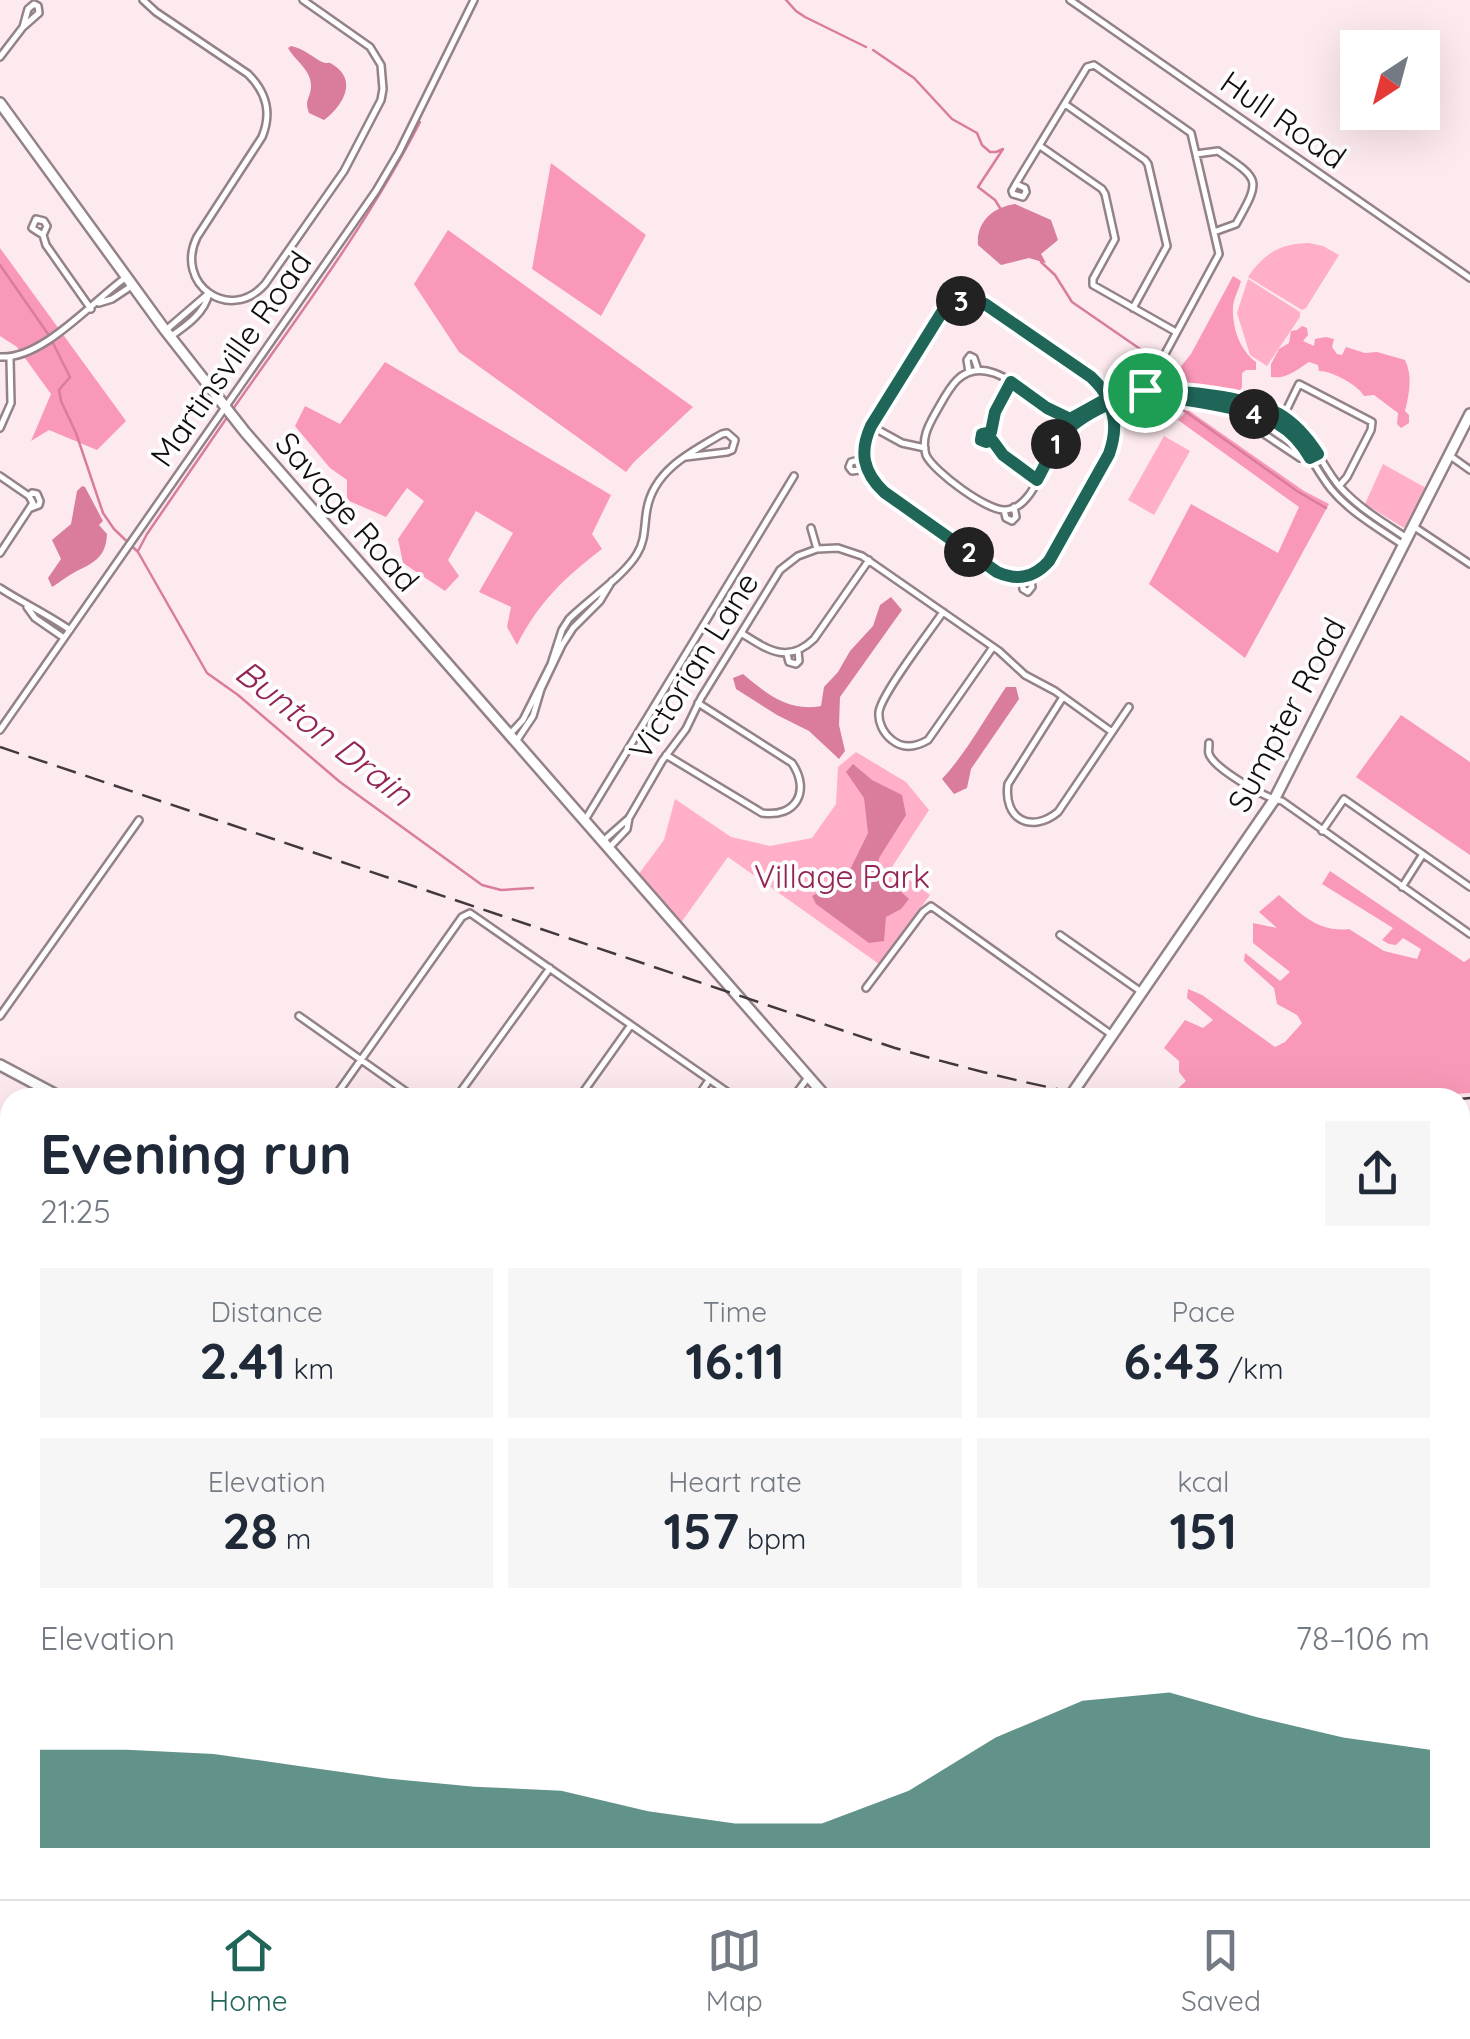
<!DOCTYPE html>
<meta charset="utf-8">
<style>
body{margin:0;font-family:Quicksand,sans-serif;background:#f6f6f7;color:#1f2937;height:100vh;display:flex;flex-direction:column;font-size:38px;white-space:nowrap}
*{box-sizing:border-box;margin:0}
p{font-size:32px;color:#747a83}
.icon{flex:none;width:55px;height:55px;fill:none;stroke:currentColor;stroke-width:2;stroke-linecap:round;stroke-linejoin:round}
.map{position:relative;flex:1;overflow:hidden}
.sheet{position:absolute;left:0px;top:1088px;width:1470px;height:812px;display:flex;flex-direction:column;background:#fff;border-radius:30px 30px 0 0;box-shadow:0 10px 40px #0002}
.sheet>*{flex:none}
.needle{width:65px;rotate:216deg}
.tools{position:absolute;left:1340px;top:30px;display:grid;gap:20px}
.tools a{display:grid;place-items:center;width:100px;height:100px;border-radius:0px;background:#fff;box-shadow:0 10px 40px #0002;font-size:50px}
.pin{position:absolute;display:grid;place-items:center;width:85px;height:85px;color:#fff;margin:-42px;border:5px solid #fff;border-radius:50%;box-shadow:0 2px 10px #0007}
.km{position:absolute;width:50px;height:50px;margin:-25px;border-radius:50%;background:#222;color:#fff;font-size:28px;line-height:50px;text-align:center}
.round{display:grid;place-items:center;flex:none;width:105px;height:105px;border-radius:0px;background:#f6f6f7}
.summary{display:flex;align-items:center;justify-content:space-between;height:170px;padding:0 40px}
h1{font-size:55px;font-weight:700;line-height:75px}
.stats{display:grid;grid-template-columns:repeat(3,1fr);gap:15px;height:170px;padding:10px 40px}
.stats div{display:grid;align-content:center;border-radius:0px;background:#f6f6f7;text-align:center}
.stats b{font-size:50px;font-weight:700}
.stats small{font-size:28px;font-weight:400}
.stats p{font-size:28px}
.chart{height:280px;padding:20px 40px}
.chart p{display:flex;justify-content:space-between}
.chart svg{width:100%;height:180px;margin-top:10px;fill:#1f6659;opacity:.7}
.menu{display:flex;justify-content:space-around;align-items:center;height:140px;border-top:2px solid #e0e1e3;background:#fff;font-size:28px;color:#747a83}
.menu a{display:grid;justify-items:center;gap:5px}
.menu .current{color:#1f6659}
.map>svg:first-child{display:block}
.green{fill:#ffafc8}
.forest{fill:#f998b8}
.water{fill:#da7c9c}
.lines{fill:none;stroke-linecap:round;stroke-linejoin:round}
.stream{stroke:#da7c9c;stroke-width:2.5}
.street-casing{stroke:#938287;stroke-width:10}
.secondary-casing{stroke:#938287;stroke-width:14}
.street{stroke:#fff;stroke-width:5}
.secondary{stroke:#fff;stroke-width:9}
.rail{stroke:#42393c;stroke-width:2.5;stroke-dasharray:20 10;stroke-linecap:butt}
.route-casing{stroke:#fff;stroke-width:20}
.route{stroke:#1f6659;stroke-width:12}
.labels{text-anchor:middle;stroke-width:8;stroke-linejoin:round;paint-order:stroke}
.street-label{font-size:32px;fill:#120c0e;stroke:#fdfdfd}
.park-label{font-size:32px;fill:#942455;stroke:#fdfdfd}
.water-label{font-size:35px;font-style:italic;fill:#932354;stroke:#fdfdfd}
</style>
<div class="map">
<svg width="1470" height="1899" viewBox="0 0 1470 1899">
<rect width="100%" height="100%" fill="#fdeaef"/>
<path class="green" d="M1309,243L1323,246L1339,255L1306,308L1302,310L1248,277C1263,254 1281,243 1309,243Z
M1248,279L1300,312V317L1267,366L1250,355L1237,313Z
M1164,436L1190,451L1154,515L1128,500Z
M1383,464L1426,488L1404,528L1365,504Z
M856,752L906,782L929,810L892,867L930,895L879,964L728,857L680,924L638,875L664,840L675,799L731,837L770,846L812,838L836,804L838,767Z"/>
<path class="forest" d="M551,163L646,235L601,316L532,269Z
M448,230L693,407L634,462L626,472L459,352L414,284Z
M0,248L126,421L97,450L49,430L31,441L51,394L17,347L0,336Z
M1233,276L1241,281C1239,289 1234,298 1233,306C1232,327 1239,349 1256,362V370H1246L1242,373V387L1237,396L1172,387L1177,371L1191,354Z
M1302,326L1307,328L1308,335L1303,341L1314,346L1315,339L1326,337L1334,339L1332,347L1337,354L1342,355L1346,347L1365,353L1377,352L1405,360C1413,376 1409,394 1405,411L1409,415V423L1401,428L1397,424L1398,413L1374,395L1364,396C1358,385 1332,371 1319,371L1318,365L1309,362C1296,370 1288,379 1271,377V364L1279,349L1289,343L1291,331L1297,330Z
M385,362L611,495L592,534L602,549C565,577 538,603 517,645L507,627L511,607L479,592L513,533L476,511L448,560L459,576L445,591L403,563L398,539L424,501L407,488L386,517L347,500V480L330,468L295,426L305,406L340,424Z
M1188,410L1304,491L1329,504L1245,658L1149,584L1191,504L1278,553L1299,507L1178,420Z
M1401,715L1470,762V855L1356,777Z
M1330,871L1464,962L1470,958V1093L1400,1098H1155L1145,1096L1146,1091L1174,1092L1186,1081L1179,1072V1061L1164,1048L1185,1020L1203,1028L1213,1020L1187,998L1188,989L1202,995L1275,1047L1285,1042L1302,1023L1297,1015L1277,1004L1274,988L1244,961L1245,953L1280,981L1290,972L1253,943V923L1277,928L1259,912L1279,895C1301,914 1319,933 1349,929L1384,951L1417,959L1421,949L1403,938L1396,945L1389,944L1382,940L1393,928L1322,884Z"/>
<path class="water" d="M291,46C304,49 310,55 320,61C330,66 326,59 335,66C358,82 341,108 324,120L309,113C304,99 310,100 311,87C312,70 295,61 288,48Z
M1015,204L1051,220L1058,240L1041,254L1046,263L1029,258L1001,265L978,245C976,221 994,207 1015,204Z
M82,486L85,487L103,521L99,525L107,534C106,558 93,563 75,572C67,576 59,583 52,587L48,578L61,559L52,540L71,524L77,491Z
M891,597L902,610L840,697L839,725L845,751L839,759L809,731L777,715L736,689L733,678L743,674C767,694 788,712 821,706L824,687L838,672L850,651L873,626L880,605Z
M1006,687H1016L1019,699L971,769L967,788L954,794L942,779C967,752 985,718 1006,687Z
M853,764L872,780L902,795L906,815L879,858L877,870L909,899L901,909L886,917L884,941L869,943L816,904L812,896L846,878L868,833L864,798L846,772Z
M0,1389L10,1403V1600L0,1596Z
M1470,1518V1899H1367L1368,1890H1460V1522Z
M774,1890H1006L1010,1899H772Z
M1125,1890H1282L1274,1899H1136Z"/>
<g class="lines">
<path class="stream" d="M786,0L796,11L805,17L866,47
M873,50L914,78L952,119L977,133L982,145L990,152H996L1003,149L978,187L995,200L1000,208
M1041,262L1055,275L1072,302L1159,362L1175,387
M0,265L48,334
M52,341L70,377L59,390L61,401L76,433L103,513L114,529L138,552L207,673L238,695L340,782L482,885L501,890L533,888
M1179,407L1297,491L1326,508
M233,409C298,316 368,224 420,122
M138,551L147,534L228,416"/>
<defs>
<path id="street" d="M143,0L156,12L248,74C267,93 272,113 262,137L197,237C174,284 230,324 265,284L344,171L381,100L383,89L381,65L370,47L303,0
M1070,0L1470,278
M0,57L23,27L39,13L38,6L34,4L28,9L23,27
M1065,104L1145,160L1148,164L1167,246L1133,308
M1040,146L1102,189L1105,194L1115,239L1093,279V285L1176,332
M1196,154L1218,151C1261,180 1261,179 1236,224L1214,232
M1016,184L1025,188L1026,192L1023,197L1013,194L1012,191L1017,182L1087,67L1094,65L1191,133L1219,254L1146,389
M43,235L32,228L36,219L44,221L47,226L43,235L46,245L91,309
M957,301L952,289L957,285L962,289L964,300
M961,301H978L990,307L1091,377L1105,393L1112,409L1115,429L1109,453L1049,561C1034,578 1017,581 997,572L884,492C863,473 859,452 871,426L936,319L946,308Z
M99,303L112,299L133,285
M166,330L209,293
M170,337C186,326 205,313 209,293
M0,357C42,360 93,301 125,278
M969,372L967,360L970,356L974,358L978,370
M1011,382C979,440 986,443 1037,480
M1240,412L1239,416L1243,420L1300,458H1310L1318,453
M1052,413L1058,424L1059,436
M1282,419L1299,384L1372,422L1371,430L1347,477L1339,486
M871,426L902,443L925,448
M0,428L11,403L10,359
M990,432L982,434L981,440L986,442L993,440
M1449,455L1470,470
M863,459L851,462L849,467L852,471L866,469
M0,476L29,496L33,503L0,553
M29,496L32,493L37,494L40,501L39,505L31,508
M1004,510L1006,518L1012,521L1016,517L1014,507
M1413,526L1470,564
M811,528L817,549
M1403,545C1378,528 1350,512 1331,489C1315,469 1306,444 1285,428C1261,410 1160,393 1130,398C1111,402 1097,411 1081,420C1077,423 1072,424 1068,427C1046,447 1038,507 1006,510C988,512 933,471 926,455C921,439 928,426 936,412C942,402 948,389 957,380C991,347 1037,408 1070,419C1086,411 1100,400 1117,395C1159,382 1261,397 1295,425C1315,442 1323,468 1340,487C1359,508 1384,523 1407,538
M1022,578L1023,589L1028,592L1032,587L1030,576
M0,588C23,603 47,614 70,630
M27,607L35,618L64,638
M943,612C931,630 881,694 879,712C878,722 883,733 892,740C903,749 916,747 928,740L993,647
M741,633C767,649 787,665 814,639L869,560
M787,654L789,662L796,664L799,661L798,651
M1063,697L1008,784C1003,819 1031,834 1058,812L1129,707
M0,730L376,191L399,152L474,0
M509,735L523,720L551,664L562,630L569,619C588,600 624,576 637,554C646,540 644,524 647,509C654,470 691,452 722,434L727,433L735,440L732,450L727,452L686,457
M517,740L533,716L541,689L562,645L573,628L600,601L612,581
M1209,743C1209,751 1207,753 1212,759C1222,772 1266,799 1282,801L1470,934
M666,755L762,813C796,818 811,791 792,763L698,703
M629,818L662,761L686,729L701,698L780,570L798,556L817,549L838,548L862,556L999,651L1025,675L1055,691L1112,732
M585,820L794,476
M1322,831L1344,799L1470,887
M603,841L629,818L627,829L609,848
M1402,887L1423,854
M1060,935L1140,991
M866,988L923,912L931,906L1112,1035
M0,1016L139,820
M299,1016L415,1098
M334,1098L462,917L470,913L736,1098
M456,1098L550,968
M579,1098L631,1025
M697,1098L709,1080
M793,1098L809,1076
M1460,1505L1470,1501
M0,1651L10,1657
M0,1756L10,1772
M382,1890L395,1899
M51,1899L57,1890
M129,1899L133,1890
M219,1899L225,1890
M697,1899L702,1890"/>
<path id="secondary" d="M0,103L165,330L245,432L827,1098
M0,1065L62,1098
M1069,1098L1274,800L1470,414
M1460,1466L1470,1468
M633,1890L647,1899
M1114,1890L1126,1899
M0,1894L8,1899
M497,1899L510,1890
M1016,1899L1028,1890"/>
</defs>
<use href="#street" class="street-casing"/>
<use href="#secondary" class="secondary-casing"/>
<use href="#street" class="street"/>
<use href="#secondary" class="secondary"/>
<path class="rail" d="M0,747L895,1048C965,1068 1036,1087 1108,1098
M1460,1099L1470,1098"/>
</g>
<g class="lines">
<defs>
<path id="route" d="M1145,390L1108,398L1070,419L1047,408L1011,382L995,412L991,432L982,434L981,440L986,442L992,440L1003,455L1037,480C1059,438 1064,424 1109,404C1117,420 1115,437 1109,454L1049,561C1034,578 1017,581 997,572L884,492C863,472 859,452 871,426L942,312L952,304L961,301L972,300L985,304L1091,377C1099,385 1107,393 1109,404C1119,401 1129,398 1140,397C1169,395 1254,409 1278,424C1292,432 1302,444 1310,458L1318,454C1307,437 1296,424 1279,414C1247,396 1182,391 1145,390"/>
</defs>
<use href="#route" class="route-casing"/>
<use href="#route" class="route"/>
</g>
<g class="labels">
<g class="street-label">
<text transform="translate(1283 120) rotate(35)" y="11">Hull Road</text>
<text transform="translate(231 359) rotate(-55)" y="11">Martinsville Road</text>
<text transform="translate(347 512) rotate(49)" y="11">Savage Road</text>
<text transform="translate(694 666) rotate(-58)" y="11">Victorian Lane</text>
<text transform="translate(1287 715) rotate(-62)" y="11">Sumpter Road</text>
</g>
<g class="park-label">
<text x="842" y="888">Village Park</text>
</g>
<g class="water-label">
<text transform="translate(324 733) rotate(38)" y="12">Bunton Drain</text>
</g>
</g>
</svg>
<div class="tools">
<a><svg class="needle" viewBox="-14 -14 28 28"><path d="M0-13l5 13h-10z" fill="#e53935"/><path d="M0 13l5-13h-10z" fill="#747a83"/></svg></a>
</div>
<div class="pin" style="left:1145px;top:390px;background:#1e9e55"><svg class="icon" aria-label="arrive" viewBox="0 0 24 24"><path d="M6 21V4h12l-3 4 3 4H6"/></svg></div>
<b class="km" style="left:1056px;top:444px">1</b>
<b class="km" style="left:969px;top:552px">2</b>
<b class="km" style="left:961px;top:301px">3</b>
<b class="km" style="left:1254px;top:414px">4</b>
<section class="sheet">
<div class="summary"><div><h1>Evening run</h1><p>21:25</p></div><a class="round"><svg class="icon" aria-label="share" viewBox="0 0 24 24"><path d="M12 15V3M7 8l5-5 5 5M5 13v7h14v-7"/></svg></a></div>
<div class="stats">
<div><p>Distance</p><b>2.41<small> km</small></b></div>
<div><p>Time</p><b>16:11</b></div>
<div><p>Pace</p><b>6:43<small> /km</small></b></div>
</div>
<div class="stats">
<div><p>Elevation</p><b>28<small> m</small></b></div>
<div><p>Heart rate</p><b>157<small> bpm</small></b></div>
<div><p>kcal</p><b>151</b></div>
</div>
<div class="chart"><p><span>Elevation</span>78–106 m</p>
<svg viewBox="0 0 160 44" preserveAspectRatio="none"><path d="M0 44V20L10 20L20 21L30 24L40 27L50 29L60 30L70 35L80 38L90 38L100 30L110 17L120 8L130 6L140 12L150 17L160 20V44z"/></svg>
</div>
</section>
</div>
<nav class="menu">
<a class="current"><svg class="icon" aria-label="home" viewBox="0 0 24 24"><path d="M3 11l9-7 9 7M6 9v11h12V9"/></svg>Home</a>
<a><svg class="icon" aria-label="map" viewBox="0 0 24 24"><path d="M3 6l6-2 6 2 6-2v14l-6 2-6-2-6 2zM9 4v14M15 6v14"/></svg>Map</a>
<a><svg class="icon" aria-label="saved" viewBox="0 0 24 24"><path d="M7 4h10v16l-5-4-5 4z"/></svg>Saved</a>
</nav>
